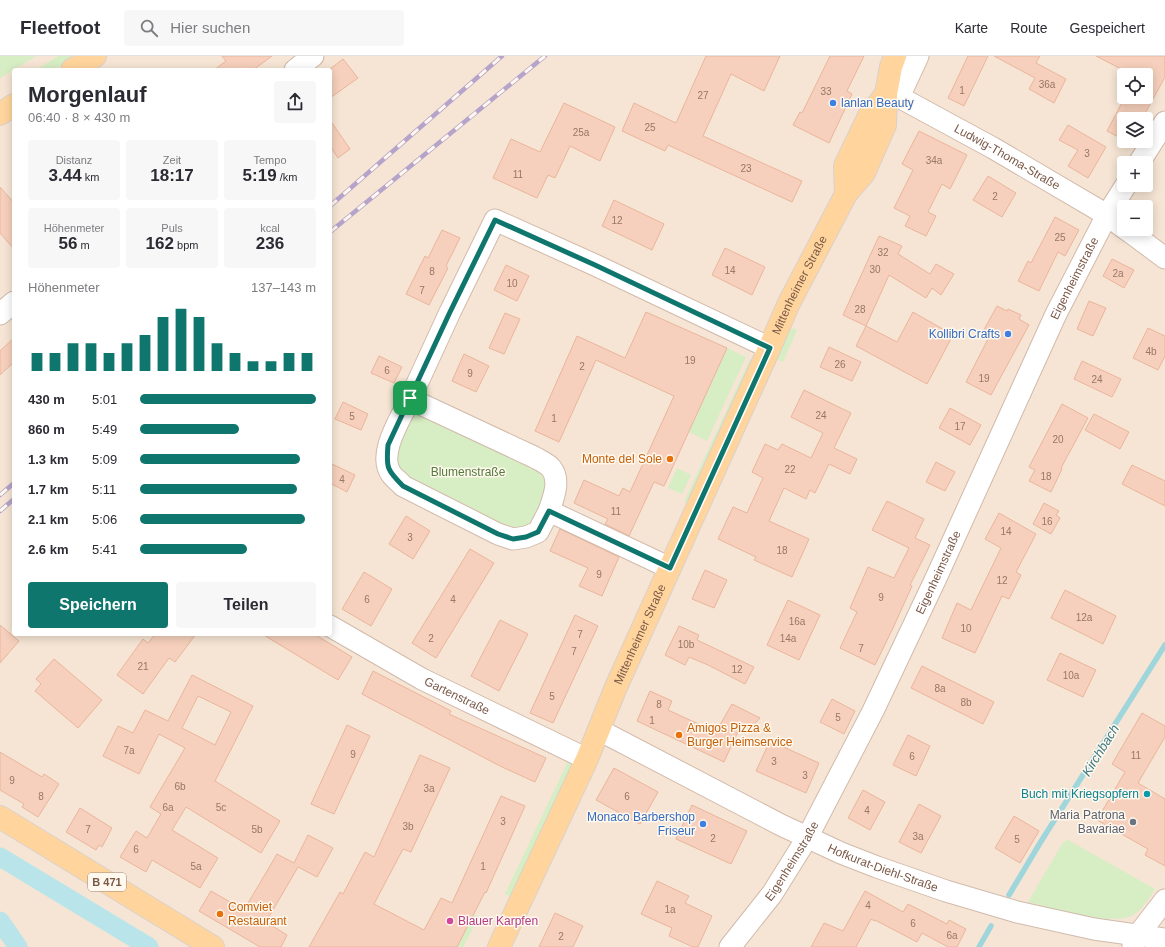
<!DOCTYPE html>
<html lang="de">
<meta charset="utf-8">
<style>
body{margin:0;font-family:Arial,sans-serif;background:#f7f7f7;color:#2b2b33;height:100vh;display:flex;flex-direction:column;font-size:15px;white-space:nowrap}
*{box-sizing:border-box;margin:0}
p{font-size:13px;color:#7c7c81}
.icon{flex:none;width:22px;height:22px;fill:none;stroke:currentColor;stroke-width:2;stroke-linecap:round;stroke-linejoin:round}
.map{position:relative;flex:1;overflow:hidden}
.panel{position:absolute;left:12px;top:12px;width:320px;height:568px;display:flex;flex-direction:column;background:#fff;border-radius:4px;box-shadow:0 2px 10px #0003}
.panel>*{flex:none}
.fabs{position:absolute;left:1117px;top:12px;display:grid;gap:8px}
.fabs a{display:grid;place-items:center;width:36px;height:36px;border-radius:4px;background:#fff;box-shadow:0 2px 10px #0003;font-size:20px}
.pin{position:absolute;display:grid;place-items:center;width:34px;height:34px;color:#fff;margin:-17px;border-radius:8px;box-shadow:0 2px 6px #0006}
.round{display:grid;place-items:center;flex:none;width:42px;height:42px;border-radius:4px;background:#f7f7f7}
.overview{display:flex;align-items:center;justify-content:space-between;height:68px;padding:0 16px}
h1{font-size:22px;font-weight:700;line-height:30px}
.stats{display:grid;grid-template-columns:repeat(3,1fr);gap:6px;height:68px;padding:4px 16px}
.stats div{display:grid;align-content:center;border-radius:4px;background:#f7f7f7;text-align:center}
.stats b{font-size:17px;font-weight:700}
.stats small{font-size:11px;font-weight:400}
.stats p{font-size:11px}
.chart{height:112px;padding:8px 16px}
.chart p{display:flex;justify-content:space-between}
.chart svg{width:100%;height:72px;margin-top:4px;stroke:#0f766e;stroke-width:6}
.cta{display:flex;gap:8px;margin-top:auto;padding:8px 16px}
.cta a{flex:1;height:46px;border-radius:4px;background:#0f766e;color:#fff;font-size:16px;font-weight:700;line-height:46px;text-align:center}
.cta a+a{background:#f7f7f7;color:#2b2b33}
ul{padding:0 16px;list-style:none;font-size:13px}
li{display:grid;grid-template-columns:64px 48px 1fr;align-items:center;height:30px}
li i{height:10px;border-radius:5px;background:#0f766e}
header{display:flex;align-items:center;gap:24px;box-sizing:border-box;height:56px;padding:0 20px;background:#fff;border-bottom:1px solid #e1e1e2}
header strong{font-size:19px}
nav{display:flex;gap:22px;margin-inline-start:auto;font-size:14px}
.search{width:280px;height:36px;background:#f7f7f7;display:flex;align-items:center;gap:10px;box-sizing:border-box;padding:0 14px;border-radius:4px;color:#7c7c81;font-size:15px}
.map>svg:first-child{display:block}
.residential{fill:#f6e5d4;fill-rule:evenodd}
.green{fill:#d7edc3}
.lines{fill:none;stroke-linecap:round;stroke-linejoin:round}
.stream{stroke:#9ed6dc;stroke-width:5.5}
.canal{stroke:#b9e5ea;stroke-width:19}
.building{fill:#f6d0bc;stroke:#eab59b;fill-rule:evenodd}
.minor-casing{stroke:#d1baab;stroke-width:23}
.major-casing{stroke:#dad0cc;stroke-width:24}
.minor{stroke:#fff;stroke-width:21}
.major{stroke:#ffd59d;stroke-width:22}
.rail-casing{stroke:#b6a3ca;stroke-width:4.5}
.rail{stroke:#fff8ef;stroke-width:3;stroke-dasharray:9;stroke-linecap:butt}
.route-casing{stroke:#fff;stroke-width:8}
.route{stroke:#0f766e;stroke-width:5}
.shop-dot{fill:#3f7fe0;stroke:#fff8ef;stroke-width:1.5}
.food-dot{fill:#e8710a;stroke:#fff8ef;stroke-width:1.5}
.culture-dot{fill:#0f9aa8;stroke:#fff8ef;stroke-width:1.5}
.worship-dot{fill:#6b7280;stroke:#fff8ef;stroke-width:1.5}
.hotel-dot{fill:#d1479c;stroke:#fff8ef;stroke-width:1.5}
.labels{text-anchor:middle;stroke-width:3;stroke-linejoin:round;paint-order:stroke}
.number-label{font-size:10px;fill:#997665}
.shield{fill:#fff8ef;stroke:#a2887a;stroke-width:1}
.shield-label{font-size:11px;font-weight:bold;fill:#7a5848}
.shop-label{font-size:12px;fill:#366cbe;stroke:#fff8ef;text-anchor:end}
.street-label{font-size:12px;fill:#7a5848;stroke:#fff8ef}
.food-label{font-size:12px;fill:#c56008;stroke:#fff8ef;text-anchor:start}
.park-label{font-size:12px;fill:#527b3c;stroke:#fff8ef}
.culture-label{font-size:12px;fill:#0d838f;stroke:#fff8ef;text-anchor:end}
.worship-label{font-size:12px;fill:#5b616d;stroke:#fff8ef;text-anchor:end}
.hotel-label{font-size:12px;fill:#b23c85;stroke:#fff8ef;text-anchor:start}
.water-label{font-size:13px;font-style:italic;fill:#3a7881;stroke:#fff8ef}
</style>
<header>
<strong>Fleetfoot</strong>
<div class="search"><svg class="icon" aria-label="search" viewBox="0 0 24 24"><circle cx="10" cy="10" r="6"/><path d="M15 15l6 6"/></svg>Hier suchen</div>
<nav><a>Karte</a><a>Route</a><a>Gespeichert</a></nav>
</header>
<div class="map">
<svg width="1165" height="891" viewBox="0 0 1165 891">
<rect width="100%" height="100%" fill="#fef4e7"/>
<path class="residential" d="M0,0H1165V891H0ZM14,14H330V578H14ZM1124,19H1146V41H1124ZM1124,63H1146V85H1124ZM1124,107H1146V129H1124ZM1124,151H1146V173H1124Z"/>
<path class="green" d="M0,0H36L0,22Z
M58,0H77L54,14H36Z
M789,272L797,274L783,306L776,303Z
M727,292L746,301L707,385L689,376Z
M750,303L754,305L688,447L684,446Z
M415,354L537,412C547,425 548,434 542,449C539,456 534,468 526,470C498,479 421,429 395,413V388Z
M677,412L691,419L682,438L668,432Z
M568,705L574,708L511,841L505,838Z
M1068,784L1155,833C1149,842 1143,853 1133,859C1113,871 1051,852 1028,846L1062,788L1065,785Z
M474,858L479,861L463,891H457Z"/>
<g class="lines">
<path class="stream" d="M1009,839L1040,787L1165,589
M979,891L991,870"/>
<path class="canal" d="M0,801L149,891
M0,865L18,891"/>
</g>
<path class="building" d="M222,0H272L253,14H214L226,5Z
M706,0H780L764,35L731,18L703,80L802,125L792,146L668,89L665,95L622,75L634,47L676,67Z
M830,0H864L847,35L852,38L829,87L793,69L800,56L802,57Z
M968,0H988L964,50L948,42Z
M994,0H1040L1036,7L1066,23L1054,47L1029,33L1035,22Z
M1096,0H1165V21L1142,63H1124V84L1107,75L1125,41H1146V19H1128L1129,17Z
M343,3L358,22L330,42V13Z
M564,47L615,71L600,105L570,90L555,122L548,119L537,142L493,122L511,83L540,96Z
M330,64L350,93L338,102L330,90Z
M1068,69L1106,91L1088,122L1068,110L1078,94L1059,84Z
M919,75L967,99L950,133L942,128L928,156L936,160L926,180L905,170L910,160L894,152L913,114L902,108Z
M988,120L1016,137L1002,161L973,144Z
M0,131L14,147V193L0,177Z
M614,144L664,168L652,194L602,170Z
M1055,161L1079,174L1065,200L1058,196L1039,235L1018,225L1028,205L1031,207Z
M442,174L460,182L446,210L448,212L429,249L406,238L425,200L428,202Z
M879,180L902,190L898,198L930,218L936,208L954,218L941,239L932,232L926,242L889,219L866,270L843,259Z
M725,192L765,211L752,239L712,219Z
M1112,203L1134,214L1124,232L1103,220Z
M506,209L529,220L517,245L494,234Z
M1089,245L1106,252L1093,280L1077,273Z
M997,250L1007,255L1008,253L1021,259L1019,263L1029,269L991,339L966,326L988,283L981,279Z
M646,256L727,292L664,430L654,426L629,480L605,468L608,463L574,447L584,424L619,440L623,432L630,436L674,340L596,304L559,386L535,375L577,280L625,302Z
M913,256L953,279L927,328L856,290L866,270L897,286Z
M505,257L520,263L504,298L489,292Z
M1148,272L1165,280V300L1158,314L1133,302Z
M14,282V306L0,319V295Z
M829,291L861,306L852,325L820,311Z
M464,298L489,310L476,336L452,325Z
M379,300L402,311L394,327L371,317Z
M1082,305L1121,323L1112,341L1074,323Z
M804,334L851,357L834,392L857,403L850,418L829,408L815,437L810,434L806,443L784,432L769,465L809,483L792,521L754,504L756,501L718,483L733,451L747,457L763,422L752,416L765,388L778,394L782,388L811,402L823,377L791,361Z
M343,346L368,358L361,374L335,363Z
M1062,348L1088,362L1061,412L1062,413L1051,436L1029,425L1035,414L1029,411Z
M950,352L981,369L970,389L939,372Z
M1094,358L1129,376L1120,393L1085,374Z
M936,406L955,416L945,435L926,426Z
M330,407L355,419L347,436L330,427Z
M1132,409L1165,425V450L1122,428Z
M887,445L924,463L915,482L930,489L910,529L912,530L893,572L875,609L840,592L857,556L850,552L868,511L894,522L909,492L872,474Z
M1044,447L1059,455L1056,459L1060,462L1051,478L1033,468Z
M999,457L1036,478L1016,516L1021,519L1009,543L1002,540L975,597L942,582L957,547L971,554L1001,492L985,483Z
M406,460L430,475L413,503L389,488Z
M560,473L619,501L602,540L579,530L588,512L550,495Z
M470,493L494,507L436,602L412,587Z
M705,514L727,524L714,552L692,543Z
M364,516L392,533L371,570L342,553Z
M1065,534L1116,560L1103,588L1051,562Z
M788,544L820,559L799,604L767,589Z
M575,559L598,570L553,667L530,657Z
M500,564L528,578L499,635L471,620Z
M0,569L19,585L0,607Z
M679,570L699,579L697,584L754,611L745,628L708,609L689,601L685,609L665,599Z
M155,578H196L175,606L169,602L143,638L117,619L143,583L148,587Z
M262,578H314L352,601L338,624Z
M1060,597L1096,614L1083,641L1047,624Z
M54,603L102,644L78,672L35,635L41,628L36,623Z
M922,610L994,646L983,668L911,632Z
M373,615L451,655L449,658L546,702L535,726L502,711L362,638Z
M192,619L253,650L215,725L280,765L261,797L186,751L172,774L218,802L200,832L152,804L146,816L120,801L136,775L147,782L161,758L150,751L185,692L159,678L139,718L103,700L118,670L133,677L145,654L168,665ZM198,640L231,656L215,689L182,672Z
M650,635L672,645L668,654L716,676L732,648L760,662L750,673L741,669L724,706L637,665Z
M832,643L855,655L844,678L820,666Z
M1142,657L1165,670V681L1138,727L1165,743V810L1145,799L1148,793L1097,764L1125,716L1112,708Z
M347,669L370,680L334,758L311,748Z
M908,679L930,690L916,720L893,709Z
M770,685L819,707L806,737L756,715Z
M0,696L42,721L44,718L59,728L38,761L22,751L24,748L0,734Z
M420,699L450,712L411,796L403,793L374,848L424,874L441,842L452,847L501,740L525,750L486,837L485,836L457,891H309L340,836L343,838L365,796L374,801Z
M614,712L658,736L640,768L596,744Z
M863,734L885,746L870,774L848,762Z
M919,748L941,760L921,797L899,786Z
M692,749L747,775L731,808L676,783Z
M80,752L112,772L102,791L99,789L96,794L66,776Z
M1014,760L1039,775L1020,807L995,792Z
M308,779L333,792L317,821L298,811L266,866L287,879L281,891H260L199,855L211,835L244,854L277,798L294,807Z
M657,825L689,840L685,847L712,860L698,891H693L669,880L672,872L641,858Z
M865,835L903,856L908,848L947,868L949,864L966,873L957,891H948L922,877L917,886L875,864V865L871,863L856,891H811L824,867L843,875Z
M555,857L583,870L573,891H539Z"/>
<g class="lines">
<defs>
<g id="minor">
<path d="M295,14L313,0"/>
<path id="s1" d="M886,38L899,41L993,92L1107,159L1124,172"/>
<path d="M899,41L918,0"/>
<path d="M1139,107L1165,66"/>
<path d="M1126,173L1165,202"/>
<path d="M0,258L14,246"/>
<path d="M410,343C401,362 376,399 392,419C395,423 400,426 403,430L498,478L513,483L526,481L538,476L549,455L670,512"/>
<path d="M549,455C553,443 561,424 551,412C547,407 539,404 534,401L410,343L450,256L495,164L595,209L770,292"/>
<path id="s2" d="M330,570L422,623L587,703"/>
<path id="s3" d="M599,674L781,769L841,797L877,811L946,835L1017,856L1094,873L1165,883"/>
<path d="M1133,889L1138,879L1165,844"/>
<path id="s4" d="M730,891L772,838L807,782L873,655L936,522L1056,258L1107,159L1126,129"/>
</g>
<g id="major">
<path d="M72,14L95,0"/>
<path d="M0,58L14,49"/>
<path d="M846,138L845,110L869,60L886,38"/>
<path d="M0,761L213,891"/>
<path id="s5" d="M499,891L587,703L616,631L765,302L789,247L846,138L864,117L885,69L886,38L891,11L895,0"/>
</g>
</defs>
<use href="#minor" class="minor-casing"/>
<use href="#major" class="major-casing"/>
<use href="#minor" class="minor"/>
<use href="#major" class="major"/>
<defs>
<path id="rail" d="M330,150L502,0
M330,176L545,0
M0,439L14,427
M0,455L14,443"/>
</defs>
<use href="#rail" class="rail-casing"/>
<use href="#rail" class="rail"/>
</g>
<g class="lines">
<defs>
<path id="route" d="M495,164L595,209L770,292L670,512L549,455L538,476L526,481L513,483L498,478L403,430C387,414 386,412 388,389L450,256Z"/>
</defs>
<use href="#route" class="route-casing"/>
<use href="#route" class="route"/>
</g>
<g class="shop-dot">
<circle cx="833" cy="47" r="4"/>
<circle cx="1008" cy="278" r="4"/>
<circle cx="703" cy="768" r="4"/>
</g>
<g class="food-dot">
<circle cx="670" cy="403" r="4"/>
<circle cx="679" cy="679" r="4"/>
<circle cx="220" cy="858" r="4"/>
</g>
<circle class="culture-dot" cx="1147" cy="738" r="4"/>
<circle class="worship-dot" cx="1133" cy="766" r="4"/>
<circle class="hotel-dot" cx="450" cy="865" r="4"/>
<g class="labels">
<g class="number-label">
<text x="1047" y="32">36a</text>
<text x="962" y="38">1</text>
<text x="826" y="39">33</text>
<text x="703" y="43">27</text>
<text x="650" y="75">25</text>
<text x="581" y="80">25a</text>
<text x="1087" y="101">3</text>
<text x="934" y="108">34a</text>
<text x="746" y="116">23</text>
<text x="518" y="122">11</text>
<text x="995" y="144">2</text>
<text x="617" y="168">12</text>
<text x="1060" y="185">25</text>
<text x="883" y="200">32</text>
<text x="875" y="217">30</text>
<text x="730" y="218">14</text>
<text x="432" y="219">8</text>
<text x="1118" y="221">2a</text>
<text x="512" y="231">10</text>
<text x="422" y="238">7</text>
<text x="860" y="257">28</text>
<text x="1151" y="299">4b</text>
<text x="690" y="308">19</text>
<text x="840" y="312">26</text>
<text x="582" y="314">2</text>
<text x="387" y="318">6</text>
<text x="470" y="321">9</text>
<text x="984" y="326">19</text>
<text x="1097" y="327">24</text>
<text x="821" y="363">24</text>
<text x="352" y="364">5</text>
<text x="554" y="366">1</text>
<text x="960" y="374">17</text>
<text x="1058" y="387">20</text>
<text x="790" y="417">22</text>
<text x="1046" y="424">18</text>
<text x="342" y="427">4</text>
<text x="616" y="459">11</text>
<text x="1047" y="469">16</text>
<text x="1006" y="479">14</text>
<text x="410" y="485">3</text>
<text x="782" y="498">18</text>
<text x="599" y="522">9</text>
<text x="1002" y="528">12</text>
<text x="881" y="545">9</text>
<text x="367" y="547">6</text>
<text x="453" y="547">4</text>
<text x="1084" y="565">12a</text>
<text x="797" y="569">16a</text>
<text x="966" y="576">10</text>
<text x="580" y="582">7</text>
<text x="431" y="586">2</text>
<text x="788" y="586">14a</text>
<text x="686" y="592">10b</text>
<text x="861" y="596">7</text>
<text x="574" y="599">7</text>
<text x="143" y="614">21</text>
<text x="737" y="617">12</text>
<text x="1071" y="623">10a</text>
<text x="940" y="636">8a</text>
<text x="552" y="644">5</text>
<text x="966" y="650">8b</text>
<text x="659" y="652">8</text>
<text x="838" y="665">5</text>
<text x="652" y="668">1</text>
<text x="129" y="698">7a</text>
<text x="353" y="702">9</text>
<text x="1136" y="703">11</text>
<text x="912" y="704">6</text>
<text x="774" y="709">3</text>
<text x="805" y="723">3</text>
<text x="12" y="728">9</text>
<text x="180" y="734">6b</text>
<text x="429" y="736">3a</text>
<text x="41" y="744">8</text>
<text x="627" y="744">6</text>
<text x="168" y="755">6a</text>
<text x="221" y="755">5c</text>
<text x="867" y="758">4</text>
<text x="503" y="769">3</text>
<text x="408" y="774">3b</text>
<text x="88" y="777">7</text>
<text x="257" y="777">5b</text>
<text x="918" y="784">3a</text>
<text x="713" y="786">2</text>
<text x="1017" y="787">5</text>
<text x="136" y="797">6</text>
<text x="196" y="814">5a</text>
<text x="483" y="814">1</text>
<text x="868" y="853">4</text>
<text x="670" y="857">1a</text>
<text x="913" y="871">6</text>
<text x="952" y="883">6a</text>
<text x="561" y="884">2</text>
</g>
<rect class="shield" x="88" y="817" width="38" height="18" rx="3"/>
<g class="shield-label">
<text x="107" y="830">B 471</text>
</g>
<g class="shop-label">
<text x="841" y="51" text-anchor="start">lanlan Beauty</text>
<text x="1000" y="282">Kollibri Crafts</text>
<text x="695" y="765">Monaco Barbershop<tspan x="695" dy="14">Friseur</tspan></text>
</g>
<g class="street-label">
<text dy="4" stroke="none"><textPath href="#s1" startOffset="137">Ludwig-Thoma-Straße</textPath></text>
<text dy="4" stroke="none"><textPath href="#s4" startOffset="754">Eigenheimstraße</textPath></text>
<text dy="4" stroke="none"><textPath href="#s5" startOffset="727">Mittenheimer Straße</textPath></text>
<text dy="4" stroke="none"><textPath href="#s4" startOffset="430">Eigenheimstraße</textPath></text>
<text dy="4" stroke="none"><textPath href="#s5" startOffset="343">Mittenheimer Straße</textPath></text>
<text dy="4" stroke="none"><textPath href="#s2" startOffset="145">Gartenstraße</textPath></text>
<text dy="4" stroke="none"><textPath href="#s4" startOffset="106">Eigenheimstraße</textPath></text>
<text dy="4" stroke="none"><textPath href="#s3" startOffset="316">Hofkurat-Diehl-Straße</textPath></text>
</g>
<g class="food-label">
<text x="662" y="407" text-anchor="end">Monte del Sole</text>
<text x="687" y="676">Amigos Pizza &amp;<tspan x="687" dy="14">Burger Heimservice</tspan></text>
<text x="228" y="855">Comviet<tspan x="228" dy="14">Restaurant</tspan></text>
</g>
<g class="park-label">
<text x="468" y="420">Blumenstraße</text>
</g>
<g class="culture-label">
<text x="1139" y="742">Buch mit Kriegsopfern</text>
</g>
<g class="worship-label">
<text x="1125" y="763">Maria Patrona<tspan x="1125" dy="14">Bavariae</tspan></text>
</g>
<g class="hotel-label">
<text x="458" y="869">Blauer Karpfen</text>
</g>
<g class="water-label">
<text transform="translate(1100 694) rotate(-58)" y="5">Kirchbach</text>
</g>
</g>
</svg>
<div class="fabs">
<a><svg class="icon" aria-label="locate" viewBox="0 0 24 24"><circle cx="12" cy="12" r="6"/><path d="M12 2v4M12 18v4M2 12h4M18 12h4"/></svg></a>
<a><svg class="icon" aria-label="layers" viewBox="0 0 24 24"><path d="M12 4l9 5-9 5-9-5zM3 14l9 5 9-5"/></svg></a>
<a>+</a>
<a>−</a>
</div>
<div class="pin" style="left:410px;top:342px;background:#1e9e55"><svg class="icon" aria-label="arrive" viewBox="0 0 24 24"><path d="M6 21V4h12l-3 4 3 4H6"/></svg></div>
<section class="panel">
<div class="overview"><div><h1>Morgenlauf</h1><p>06:40 · 8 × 430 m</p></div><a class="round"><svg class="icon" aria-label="share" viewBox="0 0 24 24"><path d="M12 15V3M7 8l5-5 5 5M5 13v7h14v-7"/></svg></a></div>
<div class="stats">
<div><p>Distanz</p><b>3.44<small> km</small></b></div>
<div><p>Zeit</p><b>18:17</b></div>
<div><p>Tempo</p><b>5:19<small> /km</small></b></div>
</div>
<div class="stats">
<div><p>Höhenmeter</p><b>56<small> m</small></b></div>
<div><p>Puls</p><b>162<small> bpm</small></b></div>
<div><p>kcal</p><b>236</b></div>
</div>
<div class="chart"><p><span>Höhenmeter</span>137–143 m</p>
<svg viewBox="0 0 160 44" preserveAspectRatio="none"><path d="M5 44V33M15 44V33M25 44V27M35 44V27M45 44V33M55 44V27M65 44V22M75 44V11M85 44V6M95 44V11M105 44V27M115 44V33M125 44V38M135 44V38M145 44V33M155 44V33"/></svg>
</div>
<ul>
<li><b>430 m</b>5:01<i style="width:100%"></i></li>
<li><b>860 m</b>5:49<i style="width:56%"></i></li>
<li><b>1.3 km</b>5:09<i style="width:91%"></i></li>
<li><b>1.7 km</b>5:11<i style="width:89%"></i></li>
<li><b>2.1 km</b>5:06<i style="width:94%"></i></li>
<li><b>2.6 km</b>5:41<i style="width:61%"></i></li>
</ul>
<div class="cta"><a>Speichern</a><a>Teilen</a></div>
</section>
</div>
